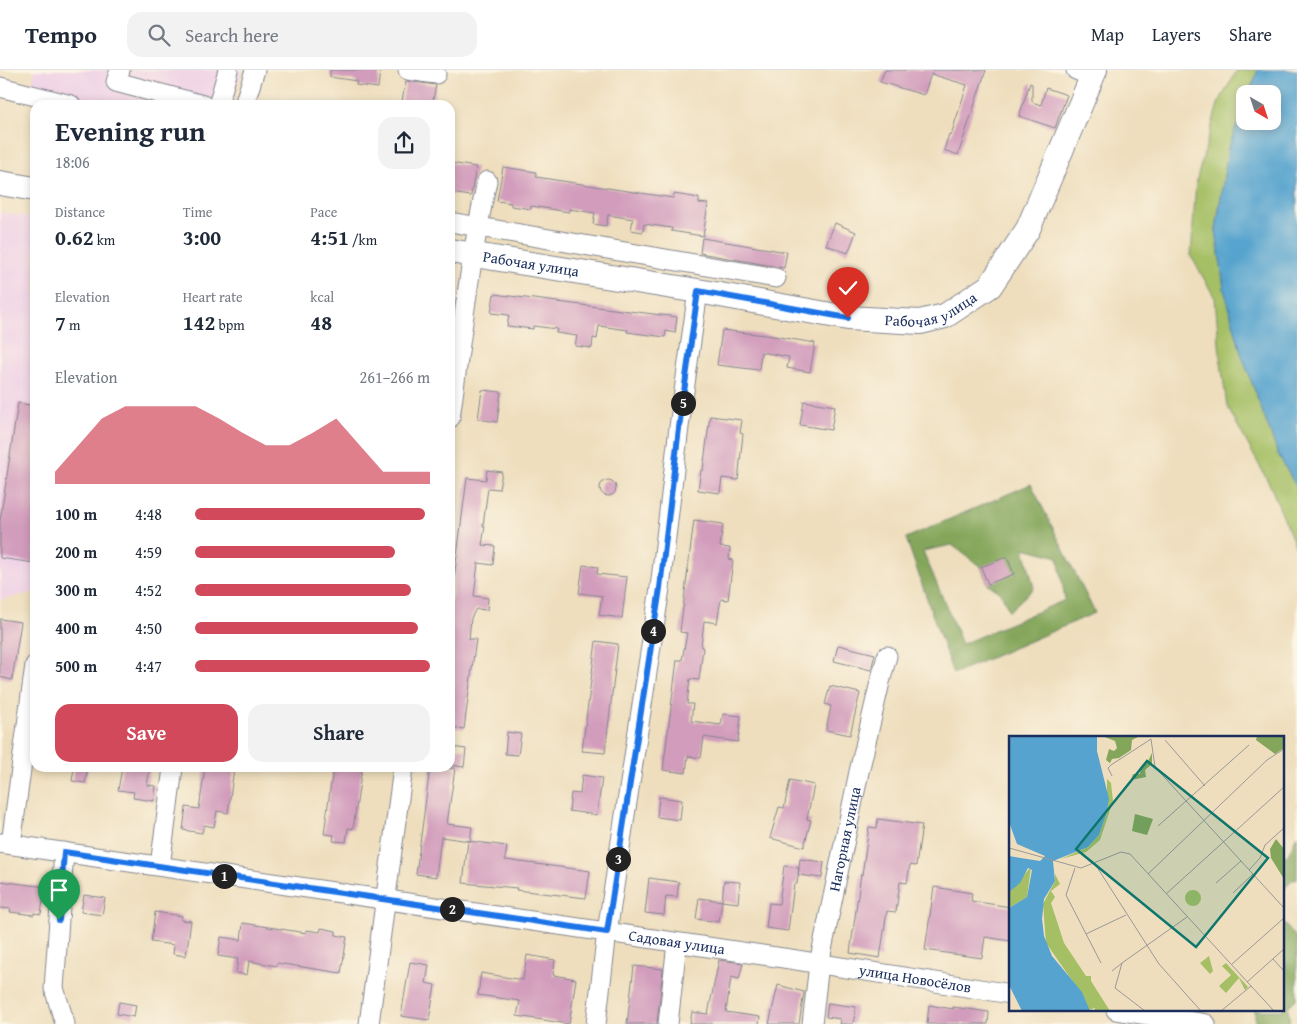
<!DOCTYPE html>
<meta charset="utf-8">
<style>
body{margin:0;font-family:"Gentium Book Plus",serif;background:#f2f2f3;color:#1f2937;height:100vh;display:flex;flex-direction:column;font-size:19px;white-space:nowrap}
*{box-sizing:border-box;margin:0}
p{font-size:16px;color:#747a83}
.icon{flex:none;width:28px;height:28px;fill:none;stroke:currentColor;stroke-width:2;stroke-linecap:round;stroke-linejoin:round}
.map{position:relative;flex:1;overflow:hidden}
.drawer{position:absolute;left:30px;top:30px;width:425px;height:672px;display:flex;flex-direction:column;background:#fff;border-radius:15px;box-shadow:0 2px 8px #0003}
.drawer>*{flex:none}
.needle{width:32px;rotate:141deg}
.buttons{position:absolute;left:1236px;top:15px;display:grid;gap:10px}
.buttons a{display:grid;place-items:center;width:45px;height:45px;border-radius:10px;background:#fff;box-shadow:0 2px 8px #0003;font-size:25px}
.pin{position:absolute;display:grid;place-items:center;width:42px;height:42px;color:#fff;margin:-51px -21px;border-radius:50% 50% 50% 0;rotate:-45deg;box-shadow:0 0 5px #0007}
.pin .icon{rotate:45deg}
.km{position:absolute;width:25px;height:25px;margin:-12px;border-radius:50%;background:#222;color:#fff;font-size:14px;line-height:25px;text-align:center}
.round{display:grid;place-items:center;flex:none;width:52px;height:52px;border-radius:15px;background:#f2f2f3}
.overview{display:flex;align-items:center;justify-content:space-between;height:85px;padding:0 25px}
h1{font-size:28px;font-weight:700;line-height:38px}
.stats{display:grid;grid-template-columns:repeat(3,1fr);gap:8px;height:85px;padding:5px 25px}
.stats div{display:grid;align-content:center}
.stats b{font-size:21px;font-weight:700}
.stats small{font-size:14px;font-weight:400}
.stats p{font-size:14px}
.chart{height:140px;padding:10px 25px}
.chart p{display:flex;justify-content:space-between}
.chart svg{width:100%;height:90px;margin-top:5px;fill:#d1495b;opacity:.7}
.action{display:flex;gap:10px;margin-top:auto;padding:10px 25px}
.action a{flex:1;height:58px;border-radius:15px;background:#d1495b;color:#fff;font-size:20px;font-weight:700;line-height:58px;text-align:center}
.action a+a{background:#f2f2f3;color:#1f2937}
ul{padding:0 25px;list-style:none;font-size:16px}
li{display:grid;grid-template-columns:80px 60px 1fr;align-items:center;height:38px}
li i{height:12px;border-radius:6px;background:#d1495b}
header{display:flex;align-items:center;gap:30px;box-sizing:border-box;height:70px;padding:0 25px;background:#fff;border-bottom:1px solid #e0e1e3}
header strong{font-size:24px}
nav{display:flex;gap:28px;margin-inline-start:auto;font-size:18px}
.search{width:350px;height:45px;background:#f2f2f3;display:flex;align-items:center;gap:12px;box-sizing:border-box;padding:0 18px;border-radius:15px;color:#747a83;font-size:19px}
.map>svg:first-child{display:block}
.built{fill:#efd0e6}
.green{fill:#a5bf65;stroke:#607762}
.forest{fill:#84a65a;stroke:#506a5c;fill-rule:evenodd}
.water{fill:#55a3ce;stroke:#386996}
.building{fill:#d29cbc}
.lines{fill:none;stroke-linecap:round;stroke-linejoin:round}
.minor-casing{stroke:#84868e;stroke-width:21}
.major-casing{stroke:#84868e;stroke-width:26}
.minor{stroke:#fff;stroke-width:19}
.major{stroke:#fff;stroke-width:24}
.route-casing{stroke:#fff;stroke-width:10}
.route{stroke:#1a73e8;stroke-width:6}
.labels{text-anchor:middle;stroke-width:5;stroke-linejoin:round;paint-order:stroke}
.street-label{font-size:15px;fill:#1b2f5e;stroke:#fcf5e5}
.inset-road{fill:none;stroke:#9a9897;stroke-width:1}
.view{fill:#0f766e;fill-opacity:0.15;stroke:#0f766e;stroke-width:2.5}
.inset-edge{fill:none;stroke:#1b2f5e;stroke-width:2.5}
</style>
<header>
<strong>Tempo</strong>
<div class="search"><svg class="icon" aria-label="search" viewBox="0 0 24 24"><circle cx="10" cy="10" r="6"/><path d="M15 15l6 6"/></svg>Search here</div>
<nav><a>Map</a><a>Layers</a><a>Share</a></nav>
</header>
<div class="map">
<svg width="1297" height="954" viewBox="0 0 1297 954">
<rect width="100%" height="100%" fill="#fcf5e5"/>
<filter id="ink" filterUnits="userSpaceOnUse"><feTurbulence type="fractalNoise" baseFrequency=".02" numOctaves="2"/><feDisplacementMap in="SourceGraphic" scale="10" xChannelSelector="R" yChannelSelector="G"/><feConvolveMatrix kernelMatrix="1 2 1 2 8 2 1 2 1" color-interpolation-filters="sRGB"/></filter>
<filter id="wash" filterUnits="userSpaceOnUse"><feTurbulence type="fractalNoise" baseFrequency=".0096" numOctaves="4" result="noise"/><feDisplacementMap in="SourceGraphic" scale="20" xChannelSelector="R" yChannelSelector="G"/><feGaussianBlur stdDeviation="1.12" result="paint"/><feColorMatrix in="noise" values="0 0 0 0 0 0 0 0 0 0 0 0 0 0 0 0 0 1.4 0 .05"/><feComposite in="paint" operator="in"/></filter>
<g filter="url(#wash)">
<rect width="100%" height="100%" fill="#eedebd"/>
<path class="built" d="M35,0H242L232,35H115L31,15Z
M0,142L35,148V522L0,530Z"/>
<path class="green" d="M1237,0H1258L1249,24H1245V33L1228,79L1216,160L1224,218L1241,283L1278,384L1297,418V480L1270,415L1227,336L1220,285L1215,228L1191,186L1196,112L1218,34Z"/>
<path class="forest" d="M1031,414L1095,543L953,604L906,468ZM952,475L981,497L988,514L1001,523L1009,541L1034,518L1024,478L1058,487L1065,530L962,574L923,481Z
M1297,765V809L1292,810L1283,820V787L1288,785Z
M1283,853L1297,868V928L1288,937L1290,954H1255V940H1283Z"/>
<path class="water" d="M1258,0H1297V418L1278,384L1241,283L1224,218L1216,160L1228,79L1245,33V51H1272V24H1249Z"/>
<g id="blocks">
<path class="building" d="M330,0H380L378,18L356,15L357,11L330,7Z
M885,0H986L958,85L944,80L949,64L951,65L967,15L931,4L924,25L880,12Z
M406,11L436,15L432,35H423L402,31Z
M1030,13L1032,14V32L1041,35L1046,18L1067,25L1055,58L1019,46Z
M450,93L476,97L471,126L450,123Z
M503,97L536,102V107L673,128L674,124L699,128V133L708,134L703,166L671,161L672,158L644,154L643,162L631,160L633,149L608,145L606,156L593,154L595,143L569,139V142L531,136V139L511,136V133L497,131Z
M835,153L856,162L848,183L826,175Z
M702,168L787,182L784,198L700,183Z
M494,224L677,247L675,263L666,261L665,267L627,262L628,260L599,256L597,269L593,268L592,278L575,276L577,266L556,263L557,259L533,256V259L507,256L509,245L491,243Z
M722,260L773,266L815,273L810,302L787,298L789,287L761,282L759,300L717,295Z
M482,320L501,322L497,352L478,349Z
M804,331L835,336L831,360L800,355Z
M18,333L35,336V484L34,493L0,488V451Z
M710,346L742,350L740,363L743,364L738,410L722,408L720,423L698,420L701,400H703Z
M487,400L502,402L499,419L488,418L483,456H485L482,475L495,476L493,495L478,493L474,526L488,528L487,540L476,539L471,548L469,569H476L464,659L450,657V540L467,408L486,410Z
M600 418a8 8 0 1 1 16 0a8 8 0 1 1-16 0Z
M694,450L723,454L720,477L730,478L729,489L733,490L728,530L721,529L717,553L704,551L701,577L703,578L699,610L690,609L687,634H693L691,651L721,655L723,644L741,646L738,672L704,667L701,688L688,686L686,703L663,700L677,590H682L687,563L680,562Z
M1007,487L1014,504L988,514L981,497Z
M583,495L598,497L597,504L627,507L622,548L599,545L602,526L579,523Z
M0,549L21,552L12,610L0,607Z
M596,571L618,574L605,683L582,681Z
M838,575L875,584L871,600L834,591Z
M830,616L860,623L850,665L826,660L831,636L825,634Z
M507,662L521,664L518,685L505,684Z
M452,677L466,679L464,697L450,695V683Z
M74,698H88L85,713L72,711Z
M122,698H150L147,715L156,716L154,731L133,728L134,722L118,720Z
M205,698H234L228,743L217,741L214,757L204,755L202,763L183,760L186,737L199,739Z
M333,698H362L353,759L348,758L346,772L333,771L334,765L324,764Z
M430,698H455L447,754L472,757L470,771L441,767L436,807L416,804Z
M582,705L602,708L597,745L569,741L571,723L580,724Z
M790,710L814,715L807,749L811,750L804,777L770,768L779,737L784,738Z
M659,727L682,730L680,750L657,747Z
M878,749L922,755L916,796L910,795L907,813L900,812L896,842L887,841L880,888L850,883L861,804L862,805L869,757L877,758Z
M468,771L507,776L505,790L590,801L586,828L516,820L517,818L463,813Z
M800,789L824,792L822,808L798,805Z
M784,796L799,798L797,814H794L788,861L766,858L769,833L779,834Z
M649,808L679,812L677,827L666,826L664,845L645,843Z
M0,811L45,817L41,844L34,843V845L10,842L11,839L0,838Z
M724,811L740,812L738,833L722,831Z
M934,817L972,823L971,831L1011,837V871L985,867L982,888L925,880Z
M84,825L105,828L102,845L81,842Z
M699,828L722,831L719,852L696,849Z
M155,842L182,846L181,850L191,851L186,886L173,884L174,875L151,872Z
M243,853L306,863V860L320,862L321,858L336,861V865L347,867L341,903L277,893L276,896L249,891L247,905L236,903L238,889L218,886L221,867L241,870Z
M527,885L555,890L553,905L576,909L569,954L517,946L520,931L478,925L481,903L523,910Z
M719,890L743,893L739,909L731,907L726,942L760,947L759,954H690L692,942L708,944Z
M410,892L429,895L426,913L435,915L429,950L401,946Z
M634,896L663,899L657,954H627Z
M778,915L804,922L799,954H769Z
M119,932L136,935L134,947L117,944Z
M828,933L856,937L853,954H840L841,949L826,947Z
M929,935L953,939V937L989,942L988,954H927Z"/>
</g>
</g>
<g filter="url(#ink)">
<use href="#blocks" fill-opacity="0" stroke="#84868e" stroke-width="1"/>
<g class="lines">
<defs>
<g id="minor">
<path d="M120,0L116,12L203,35"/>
<path d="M408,0L436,4"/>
<path d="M1076,0L1091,6"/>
<path d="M0,17L71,35"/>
<path d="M218,35L228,0"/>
<path d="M244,35L255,0"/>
<path d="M450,152L776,208"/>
<path d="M450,348C461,269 470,189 487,111"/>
<path id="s1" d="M0,773L790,889L1011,924"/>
<path d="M11,774L35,595"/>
<path d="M64,782L54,918L65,954"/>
<path d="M160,796L173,698"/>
<path d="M1116,940L1206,954"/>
<path d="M369,954L403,698"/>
<path d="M596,954L607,862L660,518L679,357L698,221"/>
<path d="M668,954L677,873"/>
<path id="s2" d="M812,954L819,894L859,702L880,612L887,586"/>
</g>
<g id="major">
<path d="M0,113L35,119"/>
<path id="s3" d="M450,181L698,221L848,248L920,252L945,246L990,216L1028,159L1095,0"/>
</g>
</defs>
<use href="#minor" class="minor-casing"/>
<use href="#major" class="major-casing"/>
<use href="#minor" class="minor"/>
<use href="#major" class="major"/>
</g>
</g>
<g class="lines" filter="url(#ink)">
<defs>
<path id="route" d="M59,850L64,782L607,862L660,518L679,358L698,221L848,248"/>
</defs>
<use href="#route" class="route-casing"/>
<use href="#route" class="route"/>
</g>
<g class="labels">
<g class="street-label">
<text dy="5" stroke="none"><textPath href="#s3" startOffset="82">Рабочая улица</textPath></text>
<text dy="5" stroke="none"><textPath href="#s3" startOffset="489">Рабочая улица</textPath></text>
<text dy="5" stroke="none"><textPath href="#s2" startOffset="188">Нагорная улица</textPath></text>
<text dy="5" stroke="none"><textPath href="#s1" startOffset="684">Садовая улица</textPath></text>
<text dy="5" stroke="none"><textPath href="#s1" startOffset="925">улица Новосёлов</textPath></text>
</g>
</g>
<g transform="translate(1009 666)">
<rect width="275" height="275" fill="#eedebd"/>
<path d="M98,43L102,47L104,65L91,104L77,116L52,123L79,111L90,99L98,76ZM22,131L18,161L0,172V156ZM46,138L51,148L42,155L46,161L42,167L55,207L77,240H82V245L101,275H86V272L79,274L76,263L37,207L34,168L46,145ZM176 162a8 8 0 1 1 16 0a8 8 0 1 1-16 0ZM200,220L204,235L201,238L191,227ZM217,227L239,251L236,254L230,242L217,257L210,250L222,239L213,230Z" fill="#a5bf65"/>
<path d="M93,0H131L123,4L122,14L110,22L103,23L101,27L97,24L100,13L105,15L108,12L106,5ZM248,0H275V12L266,18L247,4ZM143,17V28L136,34L137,41L122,44L124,38H131L132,30L138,27ZM126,78L144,83L138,99L123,95ZM267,103L275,113V143L262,122L261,113Z" fill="#84a65a"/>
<path d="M0,0H88V15L100,63L97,79L90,99L79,111L44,125L46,145L35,163L33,183L35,200L43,220L73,256L81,275H13L0,249V172L18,161L23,134L19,132L11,147L0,156V120L31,125L36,120L8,108L0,86Z" fill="#55a3ce"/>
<path class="inset-road" d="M156,4L196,50M103,40L99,32L102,29L142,3L146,31L275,172M149,90L240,9M0,112L72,132L112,116L121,118L265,275M86,128L150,228L192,275M66,132L57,159L92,227M240,134L251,122L256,109L275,92M139,138L258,24L275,13M207,147L232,125M224,157L244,138M157,158L275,51M77,198L117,179M264,223L275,235M113,227L178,181M223,228L275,182M103,235L113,227L106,252L136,275M238,246L275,213M212,275L242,250"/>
<path class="view" d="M138,25L259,122L187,211L67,113Z"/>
<rect width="275" height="275" class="inset-edge"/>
</g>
</svg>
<div class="buttons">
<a><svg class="needle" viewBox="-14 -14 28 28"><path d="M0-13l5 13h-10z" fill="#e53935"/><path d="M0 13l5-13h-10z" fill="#747a83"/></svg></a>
</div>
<div class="pin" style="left:59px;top:850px;background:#1e9e55"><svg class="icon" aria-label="arrive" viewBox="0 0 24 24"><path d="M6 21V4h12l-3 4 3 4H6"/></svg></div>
<div class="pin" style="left:848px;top:248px;background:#d93025"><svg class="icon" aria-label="check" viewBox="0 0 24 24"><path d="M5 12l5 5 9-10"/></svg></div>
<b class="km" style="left:224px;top:806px">1</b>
<b class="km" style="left:452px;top:839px">2</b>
<b class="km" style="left:618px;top:789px">3</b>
<b class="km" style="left:653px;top:561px">4</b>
<b class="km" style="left:683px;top:333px">5</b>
<section class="drawer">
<div class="overview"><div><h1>Evening run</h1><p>18:06</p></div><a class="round"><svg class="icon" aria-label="share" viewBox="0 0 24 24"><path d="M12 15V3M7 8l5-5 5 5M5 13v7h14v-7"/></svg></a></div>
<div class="stats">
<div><p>Distance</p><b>0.62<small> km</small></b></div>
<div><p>Time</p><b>3:00</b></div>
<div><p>Pace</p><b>4:51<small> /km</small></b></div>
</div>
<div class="stats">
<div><p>Elevation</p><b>7<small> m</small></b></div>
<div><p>Heart rate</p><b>142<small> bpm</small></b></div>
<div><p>kcal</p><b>48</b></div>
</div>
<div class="chart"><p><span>Elevation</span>261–266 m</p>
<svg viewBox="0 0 160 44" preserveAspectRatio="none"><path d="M0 44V38L10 25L20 12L30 6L40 6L50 6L60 6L70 12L80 19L90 25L100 25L110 19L120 12L130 25L140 38L150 38L160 38V44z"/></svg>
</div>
<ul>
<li><b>100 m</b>4:48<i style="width:98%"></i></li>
<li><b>200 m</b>4:59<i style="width:85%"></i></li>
<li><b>300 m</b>4:52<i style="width:92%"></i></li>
<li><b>400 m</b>4:50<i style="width:95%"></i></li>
<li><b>500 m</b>4:47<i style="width:100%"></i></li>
</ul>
<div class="action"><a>Save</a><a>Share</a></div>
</section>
</div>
